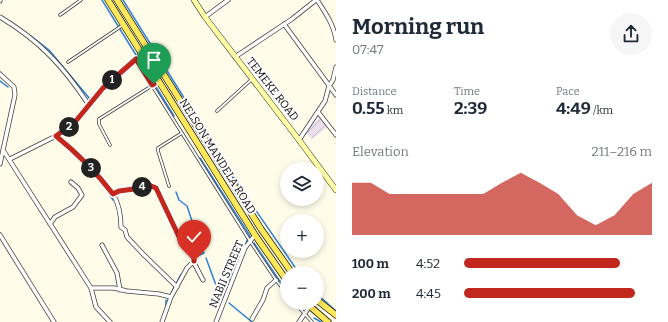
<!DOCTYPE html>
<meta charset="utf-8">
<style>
body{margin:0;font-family:Bitter,serif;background:#f6f6f7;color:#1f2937;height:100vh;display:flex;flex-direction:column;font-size:15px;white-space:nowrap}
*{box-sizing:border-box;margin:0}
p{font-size:13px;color:#747a83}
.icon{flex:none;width:22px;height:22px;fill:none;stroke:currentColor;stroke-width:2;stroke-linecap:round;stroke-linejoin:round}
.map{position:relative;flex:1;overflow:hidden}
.drawer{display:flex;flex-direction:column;background:#fff;width:332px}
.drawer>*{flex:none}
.fabs{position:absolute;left:280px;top:162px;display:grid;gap:8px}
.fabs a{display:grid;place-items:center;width:44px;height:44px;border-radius:50%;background:#fff;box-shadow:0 2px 6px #0003;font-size:20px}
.pin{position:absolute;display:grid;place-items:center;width:34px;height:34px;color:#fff;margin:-41px -17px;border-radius:50% 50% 50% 0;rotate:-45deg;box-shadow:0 0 4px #0007}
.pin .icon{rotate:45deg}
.km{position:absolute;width:20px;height:20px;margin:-10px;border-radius:50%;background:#222;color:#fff;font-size:11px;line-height:20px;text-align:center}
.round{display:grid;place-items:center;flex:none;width:42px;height:42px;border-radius:21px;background:#f6f6f7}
.overview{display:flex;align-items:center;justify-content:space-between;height:68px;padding:0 16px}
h1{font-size:22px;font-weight:700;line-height:30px}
.stats{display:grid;grid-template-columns:repeat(3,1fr);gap:6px;height:68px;padding:4px 16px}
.stats div{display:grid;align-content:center}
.stats b{font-size:17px;font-weight:700}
.stats small{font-size:11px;font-weight:400}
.stats p{font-size:11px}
.chart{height:112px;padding:8px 16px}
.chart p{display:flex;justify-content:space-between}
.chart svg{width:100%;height:72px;margin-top:4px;fill:#c2271d;opacity:.7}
ul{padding:0 16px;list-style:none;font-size:13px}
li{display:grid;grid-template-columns:64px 48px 1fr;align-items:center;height:30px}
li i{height:10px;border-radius:5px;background:#c2271d}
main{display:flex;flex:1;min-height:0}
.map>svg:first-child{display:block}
.industrial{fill:url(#industrial-furrows)}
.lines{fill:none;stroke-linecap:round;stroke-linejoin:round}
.stream{stroke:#2f80d4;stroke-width:1.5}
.lane-casing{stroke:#3f3f3f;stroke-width:3.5}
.street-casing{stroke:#3f3f3f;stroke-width:5}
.secondary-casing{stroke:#2e2e2e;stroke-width:6}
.primary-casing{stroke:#1d1d1d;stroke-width:7}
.lane{stroke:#fff;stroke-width:2}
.street{stroke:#fff;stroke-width:3.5}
.secondary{stroke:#ffffa5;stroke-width:5}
.primary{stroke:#ffe95a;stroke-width:5.5}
.route-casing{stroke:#fff;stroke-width:8}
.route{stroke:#c2271d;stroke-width:5}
.labels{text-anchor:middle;stroke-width:4;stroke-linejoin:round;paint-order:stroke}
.street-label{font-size:11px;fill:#0c0c0c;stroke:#fff}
</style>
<main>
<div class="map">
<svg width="336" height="322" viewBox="0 0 336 322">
<defs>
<pattern id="industrial-furrows" width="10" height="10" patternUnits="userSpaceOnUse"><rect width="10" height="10" fill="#ebdfeb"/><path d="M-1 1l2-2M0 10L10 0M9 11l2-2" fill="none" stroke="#c8bec8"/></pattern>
</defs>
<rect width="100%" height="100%" fill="#fffdea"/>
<path class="industrial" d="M320,117L329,126L312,139L305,132Z"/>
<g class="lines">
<path class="stream" d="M102,0L136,55
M123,0L239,186L299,273
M31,36L49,50L90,99C103,82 120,70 136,56
M138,58L174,116
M0,81L8,87
M92,105L98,97
M200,158L250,236L248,238L245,246
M81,159L104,187L113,200
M176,192L179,200L187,206L201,248L204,253L195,257
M254,243L279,280L287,289
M206,258L217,288L223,297L226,293
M177,282L180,276L182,274
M228,288L230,277L236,266
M171,294L174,287
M318,295L336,311
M229,303L252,322
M299,303L301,305
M166,306V300
M314,318L321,322"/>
<defs>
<path id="lane" d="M60,15L81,0
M136,60L248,238L276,280L287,294
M68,62L123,25
M217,111L252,79
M110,145L99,124V119L158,82
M169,186L158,151V148L182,133
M295,303L312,322"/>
<path id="street" d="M317,0C325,12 334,25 336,40
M0,1V0
M0,17C40,41 63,66 89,105
M205,17L228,0
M284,24L336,95
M235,57L292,19L316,0
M0,74L14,87L15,95L0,164
M318,112L336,135
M56,136C75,151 100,173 113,194C119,204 121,215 121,227L125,230L127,237L143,254L177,287
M299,140L325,101L329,86L333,80L336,67
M3,150L91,288H114L127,291L159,294L171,297
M10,159L60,134L72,125L83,114L103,88L142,54
M113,194L119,191L134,189L149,185L156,189L181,241L194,258V263L203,280
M50,224L55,217L73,207L82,195L78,188L71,182
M0,235L54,322
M102,245L117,273L120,290
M91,288L96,307L110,322
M317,297L320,293
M252,319L263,300L267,288L276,280
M162,322L171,297L187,268L194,261
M216,322L245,248L255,235
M299,322L312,303"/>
<path id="secondary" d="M194,0L205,17L299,140L336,190"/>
<path id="primary" d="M108,0L255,235L287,281
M117,0L261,229L292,273
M317,300L336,315
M306,303L328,322"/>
</defs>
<use href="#lane" class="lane-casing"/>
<use href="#street" class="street-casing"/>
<use href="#secondary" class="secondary-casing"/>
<use href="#primary" class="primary-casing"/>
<use href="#lane" class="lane"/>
<use href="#street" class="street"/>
<use href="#secondary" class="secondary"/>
<use href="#primary" class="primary"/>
</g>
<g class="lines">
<defs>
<path id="route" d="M154,84L152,85L136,59L103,88L75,122L56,136C77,153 96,172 113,194L119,191L134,189L149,185L156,188L181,241L194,258V261"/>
</defs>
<use href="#route" class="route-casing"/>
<use href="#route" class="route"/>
</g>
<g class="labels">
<g class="street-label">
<text transform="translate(273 89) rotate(52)" y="4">TEMEKE ROAD</text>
<text transform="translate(218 156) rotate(58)" y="4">NELSON MANDELA ROAD</text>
<text transform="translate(226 274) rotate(-67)" y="4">NABII STREET</text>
</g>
</g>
</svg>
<div class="fabs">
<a><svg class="icon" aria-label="layers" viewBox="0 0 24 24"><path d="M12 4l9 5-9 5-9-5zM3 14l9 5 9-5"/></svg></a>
<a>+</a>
<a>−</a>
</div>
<div class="pin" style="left:154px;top:84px;background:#1e9e55"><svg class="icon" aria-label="arrive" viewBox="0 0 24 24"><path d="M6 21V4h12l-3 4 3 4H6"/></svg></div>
<div class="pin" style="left:194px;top:261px;background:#d93025"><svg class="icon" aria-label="check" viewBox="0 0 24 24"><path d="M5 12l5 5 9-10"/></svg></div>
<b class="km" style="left:112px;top:80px">1</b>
<b class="km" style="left:69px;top:127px">2</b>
<b class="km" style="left:91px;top:168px">3</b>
<b class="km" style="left:142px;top:187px">4</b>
</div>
<section class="drawer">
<div class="overview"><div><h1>Morning run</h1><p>07:47</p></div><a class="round"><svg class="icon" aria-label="share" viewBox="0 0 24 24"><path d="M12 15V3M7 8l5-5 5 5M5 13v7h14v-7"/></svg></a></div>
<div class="stats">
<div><p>Distance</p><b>0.55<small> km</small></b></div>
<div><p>Time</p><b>2:39</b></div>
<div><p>Pace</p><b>4:49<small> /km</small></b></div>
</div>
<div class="chart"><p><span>Elevation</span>211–216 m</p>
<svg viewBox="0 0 160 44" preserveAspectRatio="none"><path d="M0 44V12L10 12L20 19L30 19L40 19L50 19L60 19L70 19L80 12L90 6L100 12L110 19L120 32L130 38L140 32L150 19L160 12V44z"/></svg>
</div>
<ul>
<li><b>100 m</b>4:52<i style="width:83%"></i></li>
<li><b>200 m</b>4:45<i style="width:91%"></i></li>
</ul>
</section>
</main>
